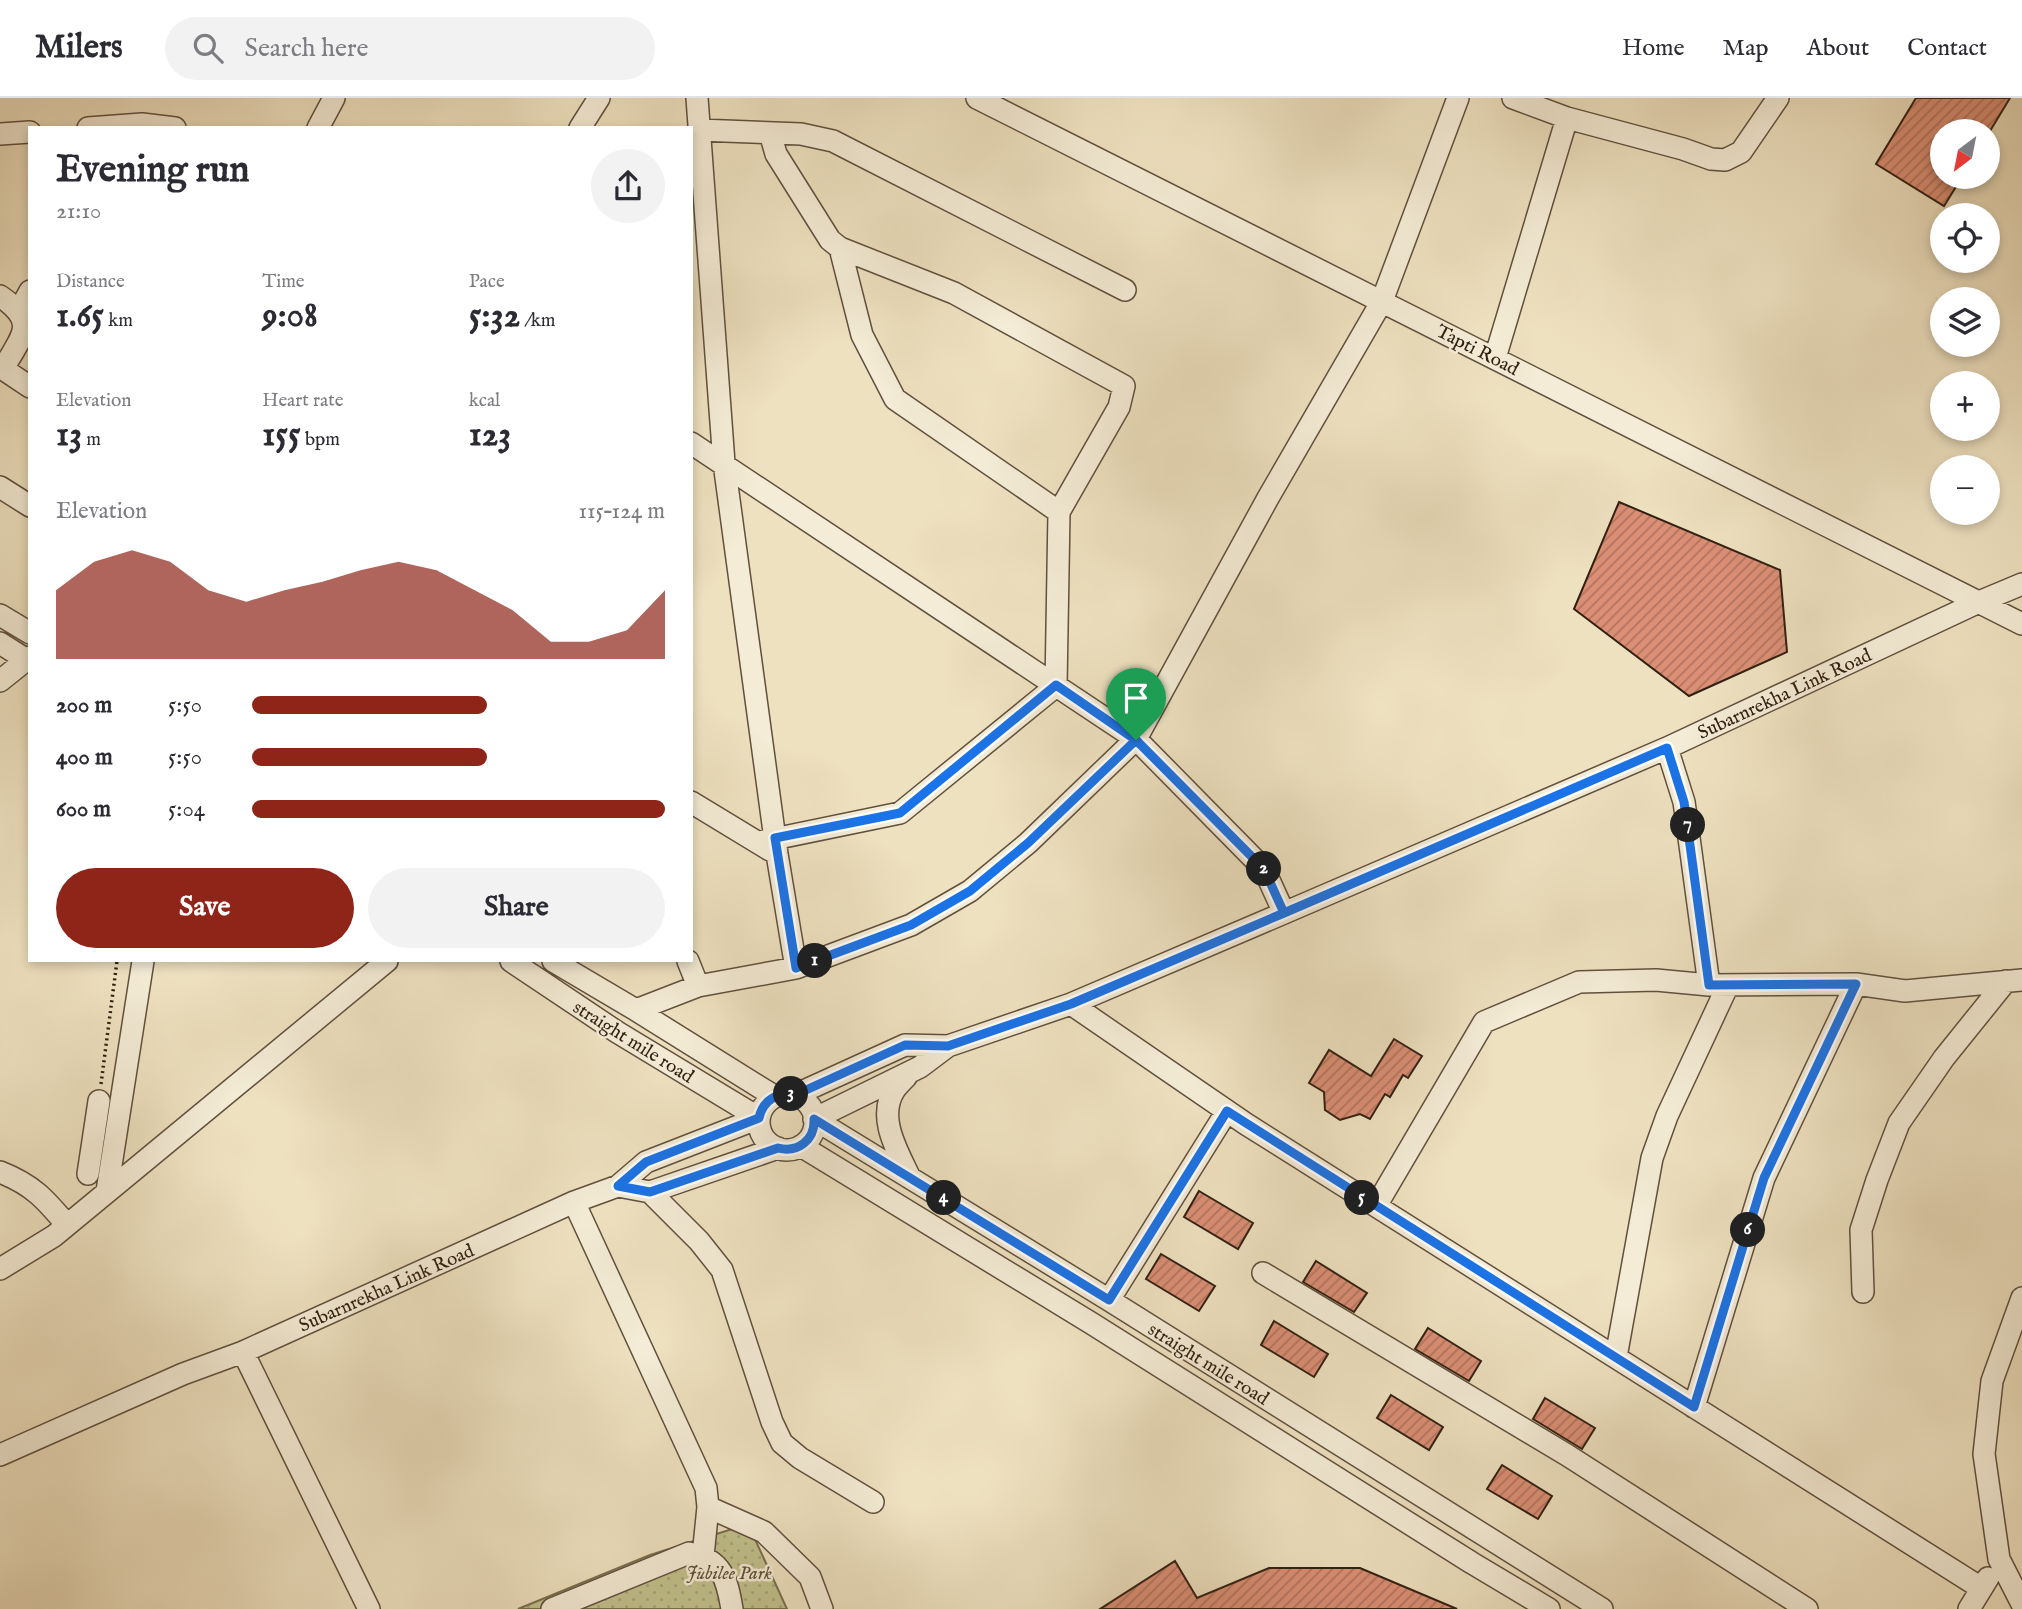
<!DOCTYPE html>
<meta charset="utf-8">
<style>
body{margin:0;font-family:"IM FELL English",serif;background:#f2f2f3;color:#2b2b33;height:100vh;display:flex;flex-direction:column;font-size:26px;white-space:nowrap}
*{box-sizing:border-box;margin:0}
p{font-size:23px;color:#7c7c81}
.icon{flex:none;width:38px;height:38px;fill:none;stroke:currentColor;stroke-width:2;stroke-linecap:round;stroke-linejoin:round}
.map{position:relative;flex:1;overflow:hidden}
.details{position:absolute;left:28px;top:28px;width:665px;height:836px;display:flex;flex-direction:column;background:#fff;border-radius:0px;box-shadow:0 4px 10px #0003}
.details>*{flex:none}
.needle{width:46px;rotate:212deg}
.controls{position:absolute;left:1930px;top:21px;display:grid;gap:14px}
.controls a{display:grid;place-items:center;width:70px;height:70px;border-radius:50%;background:#fff;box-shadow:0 4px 10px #0003;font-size:35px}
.pin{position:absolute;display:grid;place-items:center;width:60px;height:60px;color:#fff;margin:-72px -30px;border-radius:50% 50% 50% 0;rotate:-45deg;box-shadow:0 0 7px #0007}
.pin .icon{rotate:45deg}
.km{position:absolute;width:35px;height:35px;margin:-18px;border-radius:50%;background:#222;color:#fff;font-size:19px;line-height:35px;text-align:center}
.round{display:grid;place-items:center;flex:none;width:74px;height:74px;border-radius:37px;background:#f2f2f3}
.overview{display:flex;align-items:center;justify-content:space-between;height:119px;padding:0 28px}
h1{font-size:38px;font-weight:700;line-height:52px}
.figures{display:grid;grid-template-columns:repeat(3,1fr);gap:10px;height:119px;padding:7px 28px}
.figures div{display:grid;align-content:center}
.figures b{font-size:35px;font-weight:700}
.figures small{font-size:19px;font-weight:400}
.figures p{font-size:19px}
.chart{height:196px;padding:14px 28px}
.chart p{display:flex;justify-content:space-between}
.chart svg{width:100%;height:126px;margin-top:7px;fill:#8f2418;opacity:.7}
.cta{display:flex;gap:14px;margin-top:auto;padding:14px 28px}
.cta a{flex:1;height:80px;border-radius:42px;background:#8f2418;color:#fff;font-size:28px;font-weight:700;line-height:80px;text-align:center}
.cta a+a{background:#f2f2f3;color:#2b2b33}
ul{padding:0 28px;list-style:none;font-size:23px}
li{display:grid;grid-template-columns:112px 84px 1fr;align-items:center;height:52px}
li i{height:18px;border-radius:9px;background:#8f2418}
header{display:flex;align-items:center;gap:42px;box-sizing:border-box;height:98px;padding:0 35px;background:#fff;border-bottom:2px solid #e1e1e2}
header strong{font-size:33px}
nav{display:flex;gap:38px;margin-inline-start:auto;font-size:24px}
.search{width:490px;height:63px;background:#f2f2f3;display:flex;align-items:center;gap:18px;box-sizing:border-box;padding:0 24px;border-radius:38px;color:#7c7c81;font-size:26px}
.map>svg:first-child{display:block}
.park{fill:url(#park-dots);stroke:#797050;stroke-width:2}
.building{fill:url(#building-hatch);stroke:#312012;stroke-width:2}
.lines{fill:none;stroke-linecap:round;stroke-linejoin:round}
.minor-casing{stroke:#60503e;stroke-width:24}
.path{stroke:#312012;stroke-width:3.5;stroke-dasharray:2 3.5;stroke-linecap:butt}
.minor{stroke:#f4ecd6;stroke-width:21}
.route-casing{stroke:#fff;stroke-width:14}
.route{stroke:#1a73e8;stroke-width:9}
.labels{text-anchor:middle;stroke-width:5;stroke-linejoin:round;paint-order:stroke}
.street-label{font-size:19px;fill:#312012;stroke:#f4ecd6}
.park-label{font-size:19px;font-style:italic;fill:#5c5037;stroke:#f4ecd6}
</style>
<header>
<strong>Milers</strong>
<div class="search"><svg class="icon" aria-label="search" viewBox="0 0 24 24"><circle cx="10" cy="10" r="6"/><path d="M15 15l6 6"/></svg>Search here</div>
<nav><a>Home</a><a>Map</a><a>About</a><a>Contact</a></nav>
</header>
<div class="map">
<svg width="2022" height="1511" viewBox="0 0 2022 1511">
<defs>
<pattern id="park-dots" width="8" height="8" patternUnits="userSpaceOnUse" patternTransform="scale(1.75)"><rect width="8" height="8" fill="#c1c18d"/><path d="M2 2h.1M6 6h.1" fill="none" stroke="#a6a679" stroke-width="1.8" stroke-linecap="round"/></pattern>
<pattern id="building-hatch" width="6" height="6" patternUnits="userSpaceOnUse" patternTransform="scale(1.75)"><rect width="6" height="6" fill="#db8f75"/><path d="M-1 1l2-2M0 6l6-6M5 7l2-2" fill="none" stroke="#b2745f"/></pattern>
</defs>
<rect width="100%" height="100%" fill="#eee1c0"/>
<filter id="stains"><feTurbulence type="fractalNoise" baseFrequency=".00286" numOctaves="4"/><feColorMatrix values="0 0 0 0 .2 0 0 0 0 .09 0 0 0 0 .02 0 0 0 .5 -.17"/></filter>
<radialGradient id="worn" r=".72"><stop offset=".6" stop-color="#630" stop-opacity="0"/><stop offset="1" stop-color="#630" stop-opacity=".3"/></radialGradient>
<path class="park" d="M748,1426L787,1511H518L650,1457Z"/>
<path class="building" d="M1916,0H2010L1990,33H1942V79H1962L1944,108L1876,66Z
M1619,404L1780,472L1787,554L1689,598L1574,511Z
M1394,941L1422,958L1408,980L1403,977L1390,999L1385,996L1370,1021L1360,1016L1340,1022L1325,1012L1324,994L1309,985L1329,952L1371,978Z
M1199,1093L1253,1125L1238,1151L1184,1119Z
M1161,1156L1215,1188L1199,1213L1146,1181Z
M1316,1163L1367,1195L1354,1214L1303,1184Z
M1274,1223L1328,1256L1314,1279L1261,1247Z
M1428,1230L1481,1263L1469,1283L1415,1251Z
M1391,1297L1443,1329L1429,1352L1377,1320Z
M1545,1300L1595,1330L1582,1351L1533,1321Z
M1502,1367L1552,1398L1538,1421L1487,1391Z
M1175,1463L1197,1500L1269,1470H1360L1457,1511H1100Z"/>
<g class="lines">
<defs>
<path id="minor" d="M697,0L724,365L777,756L796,870
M977,0L2022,526
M1513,0L1567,20L1683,51L1711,61L1725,62L1741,54L1778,0
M88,30L142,26L175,30
M318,30L334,0
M580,30L599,0
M699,32L801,36L833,43L1125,192
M0,36L30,34
M840,150L862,237L895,301L1059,414
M0,198C39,225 22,237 3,271
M19,213L30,193
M1495,260L1567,20
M0,269L30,289
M691,345L1136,641L1264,771L1284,815
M0,389L30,408
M0,517L30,535
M0,545L30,564
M0,583L30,559
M1667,650L1684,704L1687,725L1709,887
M691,704L770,752
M759,744L900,715L1056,588L1059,414L1119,309L1124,288L954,195L840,150L830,142L776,56L770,35
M511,863L617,934L759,1020
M553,863L636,912L774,998
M688,863L698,888
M1071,906L1246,1026L1981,1490
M636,912L698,888L796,870L911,827L970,793L1028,745L1136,641L1268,400L1382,203L1458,0
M906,979C902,983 898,987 895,991C876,1019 898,1054 910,1080
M759 1024a28 28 0 1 1 56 0a28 28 0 1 1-56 0Z
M795,997L905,947L948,948
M814,1021L920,969L948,948L1071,906L1284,815L1667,650L1979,504L2022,486
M814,1021L1109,1202L1602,1511
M801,1048L1091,1225L1472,1465L1549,1511
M0,1074C33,1087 45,1101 67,1127
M88,1076L99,1003
M618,1088L646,1064L759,1020
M107,1093L143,863
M650,1094L699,1143L722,1172L772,1324L782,1345L800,1360L873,1404
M574,1104L706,1390L708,1409L703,1458
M1376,1108L1484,924L1579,884L1656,882L1709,887L1856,886L1905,893L2022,882
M0,1171L54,1138L387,863
M1263,1175L1567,1357L1807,1511
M1863,1194L1861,1132L1877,1082L1899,1025L1944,960L2006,883
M2022,1200L1992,1283L1984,1356L1999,1461L2022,1506
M1109,1202L1227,1013
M243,1254L369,1511
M1616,1259L1652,1060L1667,1018L1728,887
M1694,1309L1764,1080L1856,886
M0,1357L183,1276L243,1254L574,1104L618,1088L650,1094L778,1050
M708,1409L764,1434L810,1479L822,1511
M552,1511L689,1455C722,1461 727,1481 732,1511
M1969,1511L1988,1480"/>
</defs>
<use href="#minor" class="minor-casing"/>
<path class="path" d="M101,986L117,863"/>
<use href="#minor" class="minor"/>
</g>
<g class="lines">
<defs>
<path id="route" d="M1136,642L1056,587L900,715L775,740L796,870L911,827L970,793L1028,745L1136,642L1264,771L1284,815L1071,906L948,948L905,947L795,997C777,994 763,1002 759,1020L646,1064L618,1088L650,1094L778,1050C798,1055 815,1042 814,1021L1109,1202L1227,1013L1694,1309L1764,1080L1856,886L1709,887L1687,725L1684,704L1667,650L1284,815L1264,771L1136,642"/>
</defs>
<use href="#route" class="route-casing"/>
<use href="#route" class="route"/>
</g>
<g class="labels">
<g class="street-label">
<text transform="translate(1478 251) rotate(27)" y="7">Tapti Road</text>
<text transform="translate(1784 595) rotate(-25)" y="7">Subarnrekha Link Road</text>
<text transform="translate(634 943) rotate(32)" y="7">straight mile road</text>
<text transform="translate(386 1189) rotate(-24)" y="7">Subarnrekha Link Road</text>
<text transform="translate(1209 1265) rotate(32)" y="7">straight mile road</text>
</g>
<g class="park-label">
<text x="729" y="1481">Jubilee Park</text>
</g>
</g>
<rect width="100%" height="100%" filter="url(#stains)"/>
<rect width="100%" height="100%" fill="url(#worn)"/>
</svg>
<div class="controls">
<a><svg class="needle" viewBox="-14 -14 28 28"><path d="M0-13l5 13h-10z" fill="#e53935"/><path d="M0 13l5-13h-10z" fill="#7c7c81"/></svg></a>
<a><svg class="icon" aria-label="locate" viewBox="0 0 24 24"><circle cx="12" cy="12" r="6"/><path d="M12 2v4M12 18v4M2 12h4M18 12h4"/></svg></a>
<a><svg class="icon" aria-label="layers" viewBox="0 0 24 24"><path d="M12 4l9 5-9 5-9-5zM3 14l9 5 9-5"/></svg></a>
<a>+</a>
<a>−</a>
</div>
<div class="pin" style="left:1136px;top:642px;background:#1e9e55"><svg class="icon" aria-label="arrive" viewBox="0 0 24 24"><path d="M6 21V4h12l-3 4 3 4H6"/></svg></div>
<b class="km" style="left:815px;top:863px">1</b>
<b class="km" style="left:1264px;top:771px">2</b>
<b class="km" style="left:791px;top:996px">3</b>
<b class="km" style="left:944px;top:1100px">4</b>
<b class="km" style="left:1362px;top:1100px">5</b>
<b class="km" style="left:1748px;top:1132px">6</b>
<b class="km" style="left:1688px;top:727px">7</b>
<section class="details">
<div class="overview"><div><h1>Evening run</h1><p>21:10</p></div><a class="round"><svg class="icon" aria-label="share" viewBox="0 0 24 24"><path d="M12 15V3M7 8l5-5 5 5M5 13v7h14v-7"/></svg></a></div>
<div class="figures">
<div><p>Distance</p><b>1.65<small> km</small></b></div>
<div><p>Time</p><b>9:08</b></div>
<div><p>Pace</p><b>5:32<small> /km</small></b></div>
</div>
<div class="figures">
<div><p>Elevation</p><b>13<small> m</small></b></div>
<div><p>Heart rate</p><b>155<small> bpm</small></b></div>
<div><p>kcal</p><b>123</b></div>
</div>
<div class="chart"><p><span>Elevation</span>115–124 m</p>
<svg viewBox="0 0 160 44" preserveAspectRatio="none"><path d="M0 44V20L10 10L20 6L30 10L40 20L50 24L60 20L70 17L80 13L90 10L100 13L110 20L120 27L130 38L140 38L150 34L160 20V44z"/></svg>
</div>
<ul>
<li><b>200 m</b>5:50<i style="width:57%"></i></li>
<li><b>400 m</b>5:50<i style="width:57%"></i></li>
<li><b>600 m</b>5:04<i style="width:100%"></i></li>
</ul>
<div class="cta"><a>Save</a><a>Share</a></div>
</section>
</div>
